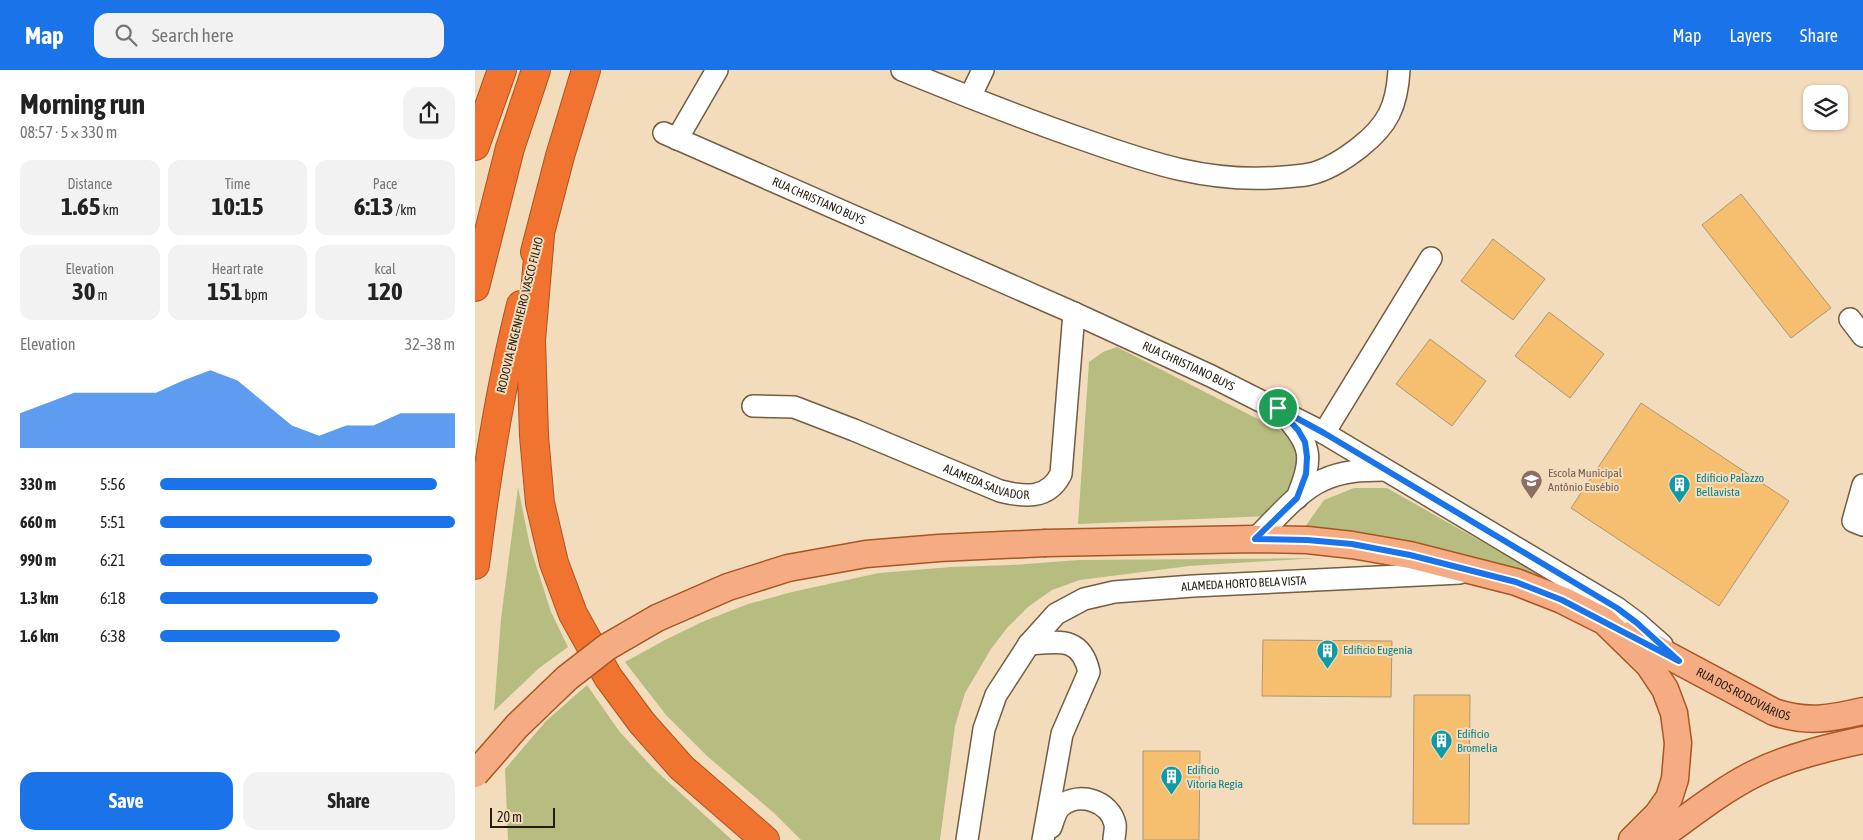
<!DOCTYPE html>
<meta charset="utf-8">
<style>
body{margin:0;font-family:"Asap Condensed",sans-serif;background:#f2f2f2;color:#222;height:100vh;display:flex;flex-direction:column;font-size:19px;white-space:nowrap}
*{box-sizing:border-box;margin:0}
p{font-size:16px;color:#767676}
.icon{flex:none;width:28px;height:28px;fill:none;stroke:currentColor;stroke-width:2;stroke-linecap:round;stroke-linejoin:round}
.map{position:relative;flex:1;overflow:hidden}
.side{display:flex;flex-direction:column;background:#fff;width:475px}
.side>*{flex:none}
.controls{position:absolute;left:1328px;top:15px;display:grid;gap:10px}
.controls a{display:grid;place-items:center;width:45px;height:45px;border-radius:10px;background:#fff;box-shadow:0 1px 4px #0004;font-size:25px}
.scale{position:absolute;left:15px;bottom:12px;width:65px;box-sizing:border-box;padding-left:5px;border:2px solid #241c10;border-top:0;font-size:14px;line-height:18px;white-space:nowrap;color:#241c10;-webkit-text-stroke:4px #f3dcbc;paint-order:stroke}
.pin{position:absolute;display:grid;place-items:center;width:42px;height:42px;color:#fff;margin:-21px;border:2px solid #fff;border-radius:50%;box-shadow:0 1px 5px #0007}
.round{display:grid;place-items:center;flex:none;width:52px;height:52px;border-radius:15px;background:#f2f2f2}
.head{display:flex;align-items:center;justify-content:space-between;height:85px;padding:0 20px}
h1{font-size:28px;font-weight:700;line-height:38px}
.figures{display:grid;grid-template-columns:repeat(3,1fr);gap:8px;height:85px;padding:5px 20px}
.figures div{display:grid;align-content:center;border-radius:12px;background:#f2f2f2;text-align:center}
.figures b{font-size:25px;font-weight:700}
.figures small{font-size:14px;font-weight:400}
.figures p{font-size:14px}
.chart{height:140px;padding:10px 20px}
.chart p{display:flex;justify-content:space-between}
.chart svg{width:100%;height:90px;margin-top:5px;fill:#1a73e8;opacity:.7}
.action{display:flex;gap:10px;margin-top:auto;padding:10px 20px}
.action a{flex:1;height:58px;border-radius:15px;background:#1a73e8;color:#fff;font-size:20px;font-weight:700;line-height:58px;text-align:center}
.action a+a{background:#f2f2f2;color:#222}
ul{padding:0 20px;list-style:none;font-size:16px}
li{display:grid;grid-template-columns:80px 60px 1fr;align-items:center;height:38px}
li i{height:12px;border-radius:6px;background:#1a73e8}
header{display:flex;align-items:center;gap:30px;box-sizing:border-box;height:70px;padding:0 25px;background:#1a73e8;color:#fff}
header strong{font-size:24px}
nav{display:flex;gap:28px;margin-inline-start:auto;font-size:18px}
.search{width:350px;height:45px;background:#f2f2f2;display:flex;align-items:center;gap:12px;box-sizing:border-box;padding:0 18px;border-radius:15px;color:#767676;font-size:19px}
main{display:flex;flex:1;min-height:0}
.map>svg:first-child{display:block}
.green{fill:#b7bd81}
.building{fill:#f5bf6f;stroke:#ac9779}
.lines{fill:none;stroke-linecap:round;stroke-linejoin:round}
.minor-casing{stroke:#725e42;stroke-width:24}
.major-casing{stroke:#a95524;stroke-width:29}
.highway-casing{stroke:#a95524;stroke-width:30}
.minor{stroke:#fff;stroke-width:21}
.major{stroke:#f6ac82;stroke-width:26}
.highway{stroke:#f0742f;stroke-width:28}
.major-bridge-casing{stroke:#a95524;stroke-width:29;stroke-linecap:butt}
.major-bridge{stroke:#f6ac82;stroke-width:26}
.route-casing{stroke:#fff;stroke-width:10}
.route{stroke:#1a73e8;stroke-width:6}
.labels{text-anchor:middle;stroke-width:4;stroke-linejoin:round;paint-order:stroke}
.street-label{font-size:12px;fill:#241c10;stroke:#f3dcbc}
.education-label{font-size:12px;fill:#785e54;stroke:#f3dcbc;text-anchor:start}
.culture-label{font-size:12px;fill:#0d838f;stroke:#f3dcbc;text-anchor:start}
</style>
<header>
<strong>Map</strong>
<div class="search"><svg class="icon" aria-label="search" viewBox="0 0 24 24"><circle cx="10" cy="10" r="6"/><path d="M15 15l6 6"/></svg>Search here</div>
<nav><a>Map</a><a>Layers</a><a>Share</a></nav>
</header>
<main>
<section class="side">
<div class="head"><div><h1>Morning run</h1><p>08:57 · 5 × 330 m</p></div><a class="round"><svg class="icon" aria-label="share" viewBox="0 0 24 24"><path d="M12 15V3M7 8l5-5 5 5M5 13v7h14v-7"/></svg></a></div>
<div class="figures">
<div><p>Distance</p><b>1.65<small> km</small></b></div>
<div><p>Time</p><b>10:15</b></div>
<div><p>Pace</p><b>6:13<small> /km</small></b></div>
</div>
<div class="figures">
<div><p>Elevation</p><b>30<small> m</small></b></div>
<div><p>Heart rate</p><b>151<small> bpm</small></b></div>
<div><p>kcal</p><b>120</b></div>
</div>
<div class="chart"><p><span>Elevation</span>32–38 m</p>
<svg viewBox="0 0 160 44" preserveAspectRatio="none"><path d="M0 44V27L10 22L20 17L30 17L40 17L50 17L60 11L70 6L80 11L90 22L100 33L110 38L120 33L130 33L140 27L150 27L160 27V44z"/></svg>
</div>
<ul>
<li><b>330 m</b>5:56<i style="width:94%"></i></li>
<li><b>660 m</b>5:51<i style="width:100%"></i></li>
<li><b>990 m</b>6:21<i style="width:72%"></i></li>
<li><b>1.3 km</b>6:18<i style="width:74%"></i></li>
<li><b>1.6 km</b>6:38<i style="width:61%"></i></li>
</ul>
<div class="action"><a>Save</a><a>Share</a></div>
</section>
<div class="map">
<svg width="1388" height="770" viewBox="0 0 1388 770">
<rect width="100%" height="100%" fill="#f3dcbc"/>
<path class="green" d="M642,277L810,363L825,382L822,416L795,446L603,454L614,292L628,282Z
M43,417L55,476L76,542L93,577L63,599L19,641L26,549Z
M879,418H912L1076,511L1008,493L827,461L849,430Z
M843,488L714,496L605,510L577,520L553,537L532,558L516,579L490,623L480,656L465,770H326L299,743L232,686L191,645L150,592L190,570L227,552L273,534L317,522L404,503L476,497L536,495L604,490Z
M112,615L144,661L178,698L257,770H33L30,699L71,651Z"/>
<path class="building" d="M1266,124L1356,238L1316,268L1227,155Z
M1018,169L1070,209L1038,250L986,211Z
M1074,242L1129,284L1095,328L1040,286Z
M955,269L1011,311L977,356L921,314Z
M1166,333L1314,431L1244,536L1096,438Z
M788,570L917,571L916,627L787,626Z
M939,625H995L994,754H938Z
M668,681H725L724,770H668Z"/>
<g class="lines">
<defs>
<g id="minor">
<path d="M427,0C486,24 546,48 607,69C675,93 735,114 809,107C818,106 827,106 835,104C853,100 871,88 885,77C913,55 922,36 924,0"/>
<path d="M495,27L508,0"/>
<path id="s1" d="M189,63L599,243L736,306L849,363L1142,538L1162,553L1187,575"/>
<path d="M202,69L242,0"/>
<path d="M1375,249L1388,266"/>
<path id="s2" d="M278,336L319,337L379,360L525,421C549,427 573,430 586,404L599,243"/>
<path d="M810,346C839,377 837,390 822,428"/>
<path d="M849,363L956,188"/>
<path d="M1388,415L1378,451L1388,455"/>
<path d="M780,469C799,451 824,420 848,410C867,401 888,400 909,400"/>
<path d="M554,574C584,572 606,566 614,602L587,664L568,770"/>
<path d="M576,757C578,751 581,740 586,736C604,721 635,731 640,754C641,759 639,765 639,770"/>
<path id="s3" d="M492,770L509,659L521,625L554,574L581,544L609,529L639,522L718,516L985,503"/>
</g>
<g id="major">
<path d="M571,473L780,469L832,470L877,475L935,485L1041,512L1087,530L1129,551L1174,595L1190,619L1199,643L1203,673L1200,709L1194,728L1182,745L1157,770"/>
<path id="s4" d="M1155,565L1299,642C1332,653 1355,649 1388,641"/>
<path d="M1181,770C1212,748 1245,721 1279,704C1313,687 1351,678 1388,670"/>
</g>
<path id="highway" d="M0,76L27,0
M65,165L56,270L59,366L65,433L79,493L98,544L133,607L167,653L207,698L290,770
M60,182L85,86L111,0
M0,217L35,78L61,0
M0,495C11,407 24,321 46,235"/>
</defs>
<use href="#minor" class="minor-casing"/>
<use href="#major" class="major-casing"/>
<use href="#highway" class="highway-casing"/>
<use href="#minor" class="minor"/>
<use href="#major" class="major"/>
<use href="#highway" class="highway"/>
<defs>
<path id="major-bridge" d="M0,704L42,656L92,608L132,577L182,548L253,517L313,498L391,484L464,478L571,473"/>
</defs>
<use href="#major-bridge" class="major-bridge-casing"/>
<use href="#major-bridge" class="major-bridge"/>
</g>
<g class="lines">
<defs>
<path id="route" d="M803,338L849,363L1142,538L1162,553L1204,591L1087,530L1041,512L935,485L877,474L832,470L780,469L822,428L831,404L832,387L830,372L823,360Z"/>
</defs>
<use href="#route" class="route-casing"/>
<use href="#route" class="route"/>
</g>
<defs>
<symbol id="school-pin" viewBox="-11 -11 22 30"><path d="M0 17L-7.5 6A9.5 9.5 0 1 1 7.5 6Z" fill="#8d6e63" stroke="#f3dcbc"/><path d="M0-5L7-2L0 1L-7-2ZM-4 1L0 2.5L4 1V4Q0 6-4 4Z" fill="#fff"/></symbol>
<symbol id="building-pin" viewBox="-11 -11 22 30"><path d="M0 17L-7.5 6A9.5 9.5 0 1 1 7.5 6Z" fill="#0f9aa8" stroke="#f3dcbc"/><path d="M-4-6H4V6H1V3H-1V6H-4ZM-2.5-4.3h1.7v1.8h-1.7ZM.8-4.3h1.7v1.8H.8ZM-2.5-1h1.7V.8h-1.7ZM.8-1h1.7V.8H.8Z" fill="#fff"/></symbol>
</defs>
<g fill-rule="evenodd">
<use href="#school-pin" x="1044" y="398" width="25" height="34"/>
<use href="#building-pin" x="1192" y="402" width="25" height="34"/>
<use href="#building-pin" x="840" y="568" width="25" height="34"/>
<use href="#building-pin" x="954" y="658" width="25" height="34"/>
<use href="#building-pin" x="684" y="694" width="25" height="34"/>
</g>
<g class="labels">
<g class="street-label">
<text dy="4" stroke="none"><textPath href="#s1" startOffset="169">RUA CHRISTIANO BUYS</textPath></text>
<text transform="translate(45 245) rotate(-76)" y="4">RODOVIA ENGENHEIRO VASCO FILHO</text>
<text dy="4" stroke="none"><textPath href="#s1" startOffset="574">RUA CHRISTIANO BUYS</textPath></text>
<text dy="4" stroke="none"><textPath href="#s2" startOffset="248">ALAMEDA SALVADOR</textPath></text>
<text dy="4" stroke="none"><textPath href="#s3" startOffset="442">ALAMEDA HORTO BELA VISTA</textPath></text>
<text dy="4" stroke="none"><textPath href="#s4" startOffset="128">RUA DOS RODOVIÁRIOS</textPath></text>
</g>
<g class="education-label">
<text x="1073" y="407">Escola Municipal<tspan x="1073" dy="14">Antônio Eusébio</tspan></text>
</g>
<g class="culture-label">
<text x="1221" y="412">Edificio Palazzo<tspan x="1221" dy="14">Bellavista</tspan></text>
<text x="868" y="584">Edificio Eugenia</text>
<text x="982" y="668">Edificio<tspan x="982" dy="14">Bromelia</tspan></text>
<text x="712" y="704">Edificio<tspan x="712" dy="14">Vitoria Regia</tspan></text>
</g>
</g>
</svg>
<div class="controls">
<a><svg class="icon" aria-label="layers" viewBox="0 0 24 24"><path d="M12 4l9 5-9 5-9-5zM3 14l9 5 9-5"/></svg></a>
</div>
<div class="scale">20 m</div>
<div class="pin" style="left:803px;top:338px;background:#1e9e55"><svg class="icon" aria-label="arrive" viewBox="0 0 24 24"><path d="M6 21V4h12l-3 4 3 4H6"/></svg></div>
</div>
</main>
